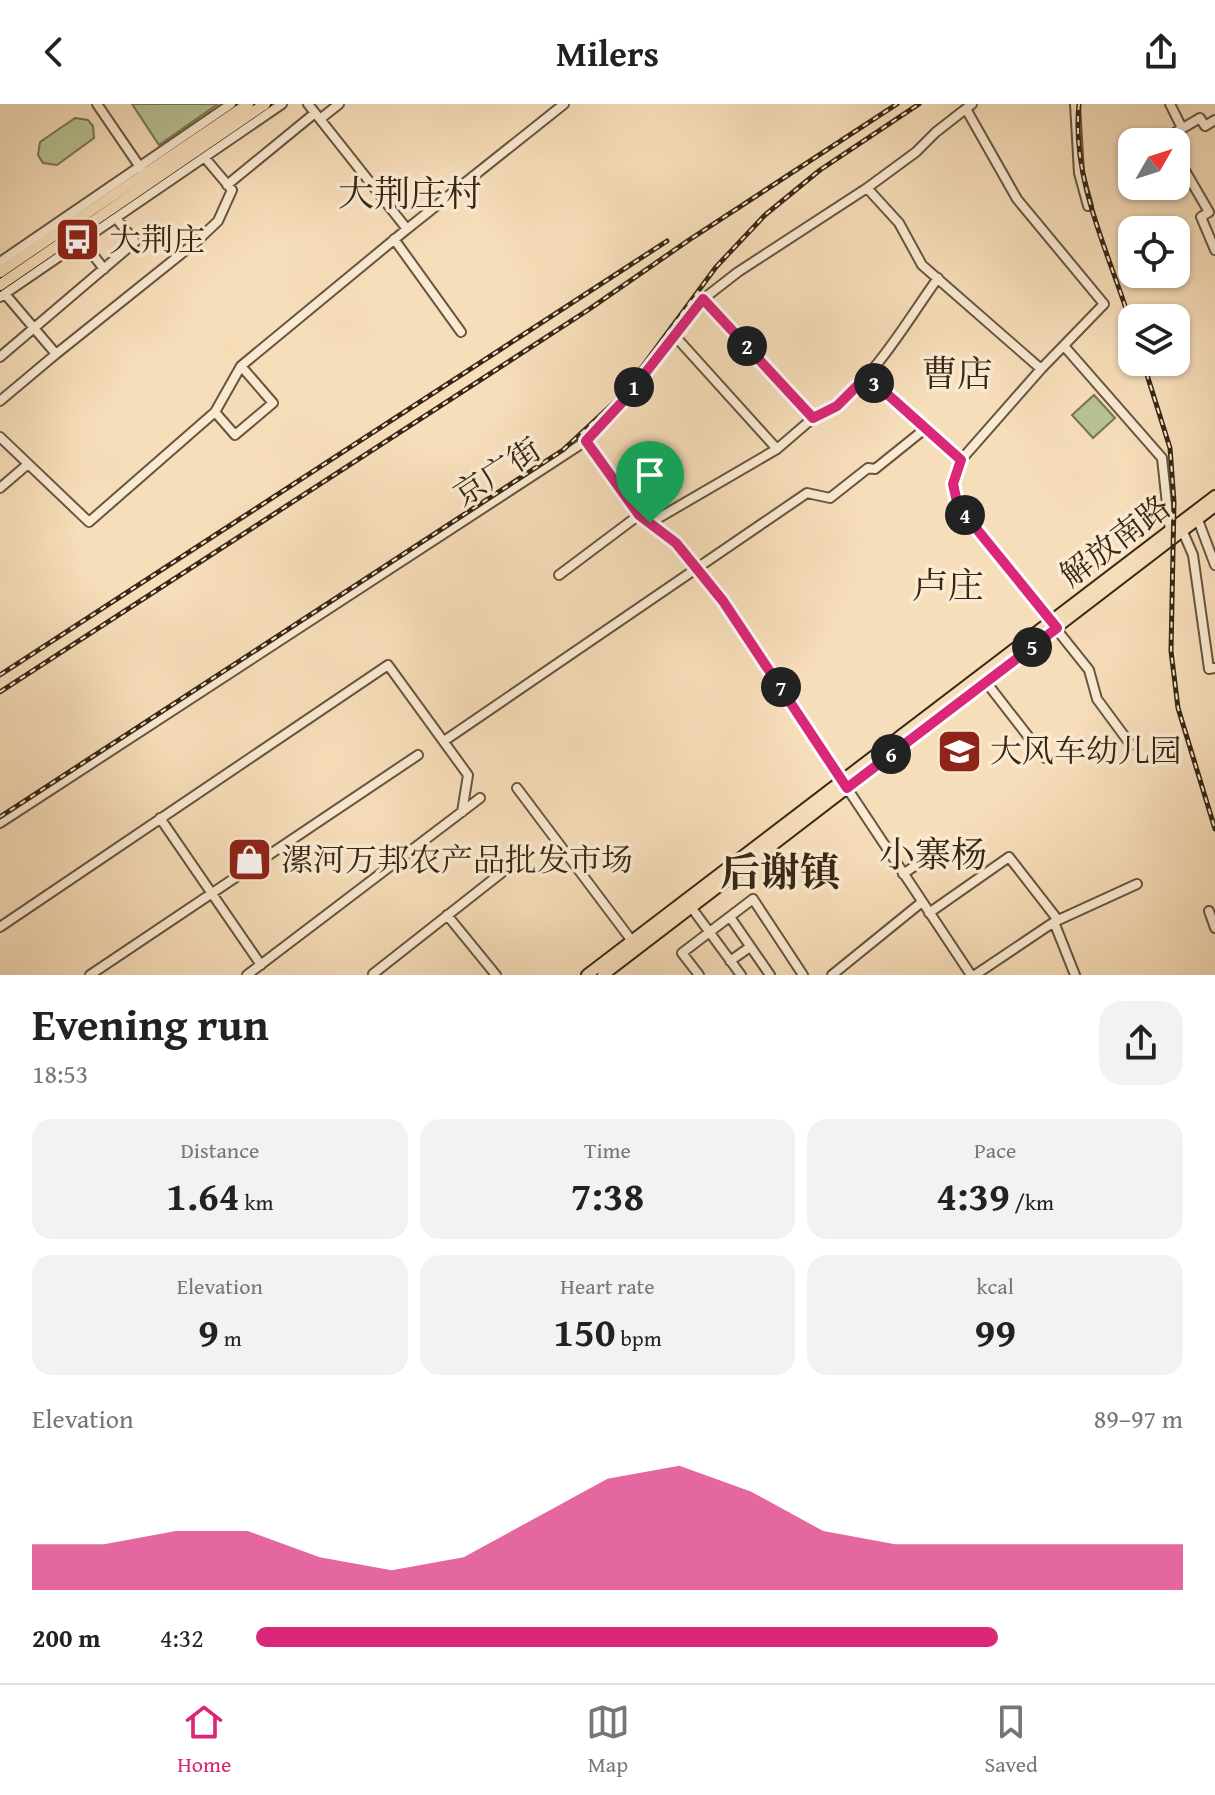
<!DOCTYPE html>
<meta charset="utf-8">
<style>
body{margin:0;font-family:"Gentium Book Plus","Noto Serif SC",serif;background:#f2f2f2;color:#222;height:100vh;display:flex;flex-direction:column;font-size:30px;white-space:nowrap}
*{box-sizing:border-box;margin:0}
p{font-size:26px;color:#767676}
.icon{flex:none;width:44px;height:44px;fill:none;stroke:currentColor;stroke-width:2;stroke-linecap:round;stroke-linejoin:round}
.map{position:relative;height:871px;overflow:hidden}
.panel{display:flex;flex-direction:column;background:#fff;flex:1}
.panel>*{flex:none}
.needle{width:52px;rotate:51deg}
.buttons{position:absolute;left:1118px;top:24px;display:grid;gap:16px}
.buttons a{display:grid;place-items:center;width:72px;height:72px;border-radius:16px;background:#fff;box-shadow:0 2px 6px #0004;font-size:40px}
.pin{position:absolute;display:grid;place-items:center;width:68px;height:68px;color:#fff;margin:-82px -34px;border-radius:50% 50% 50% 0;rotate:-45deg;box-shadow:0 0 8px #0007}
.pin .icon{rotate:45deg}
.km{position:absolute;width:40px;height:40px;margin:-20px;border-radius:50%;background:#222;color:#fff;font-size:22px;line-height:40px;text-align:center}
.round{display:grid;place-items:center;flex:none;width:84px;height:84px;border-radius:24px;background:#f2f2f2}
.overview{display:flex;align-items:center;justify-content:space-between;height:136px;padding:0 32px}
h1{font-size:44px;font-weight:700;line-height:60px}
.figures{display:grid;grid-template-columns:repeat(3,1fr);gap:12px;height:136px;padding:8px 32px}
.figures div{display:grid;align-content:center;border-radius:20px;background:#f2f2f2;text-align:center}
.figures b{font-size:40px;font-weight:700}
.figures small{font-size:22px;font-weight:400}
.figures p{font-size:22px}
.chart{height:224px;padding:16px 32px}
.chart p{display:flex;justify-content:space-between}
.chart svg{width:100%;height:144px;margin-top:8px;fill:#db2777;opacity:.7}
ul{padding:0 32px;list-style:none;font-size:26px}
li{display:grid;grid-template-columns:128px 96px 1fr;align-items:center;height:60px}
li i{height:20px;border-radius:10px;background:#db2777}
header{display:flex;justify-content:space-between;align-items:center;height:104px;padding:0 32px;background:#fff;font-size:36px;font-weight:700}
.tab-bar{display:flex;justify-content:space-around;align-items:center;height:112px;border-top:2px solid #e0e0e0;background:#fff;font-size:22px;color:#767676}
.tab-bar a{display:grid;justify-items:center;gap:4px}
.tab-bar .selected{color:#db2777}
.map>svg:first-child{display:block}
.green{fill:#b8c294;stroke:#787454;stroke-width:2}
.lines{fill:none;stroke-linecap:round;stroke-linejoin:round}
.minor-casing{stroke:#67553e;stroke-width:12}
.major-casing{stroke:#372714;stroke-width:14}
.minor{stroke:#faead2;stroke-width:8}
.major{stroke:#f7deba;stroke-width:10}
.rail-casing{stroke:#372714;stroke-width:5}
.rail{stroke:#faead2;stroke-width:2;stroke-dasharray:6;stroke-linecap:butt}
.route-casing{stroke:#fff;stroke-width:16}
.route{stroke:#db2777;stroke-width:10}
.labels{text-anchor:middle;stroke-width:7;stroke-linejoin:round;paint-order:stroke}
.poi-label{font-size:32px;fill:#372714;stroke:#faead2;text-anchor:start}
.street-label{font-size:32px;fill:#372714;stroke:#faead2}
.quarter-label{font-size:36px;fill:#372714;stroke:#faead2}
.district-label{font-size:40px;font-weight:bold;fill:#372714;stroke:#faead2}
</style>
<header><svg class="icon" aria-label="back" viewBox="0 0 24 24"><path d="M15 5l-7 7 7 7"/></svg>Milers<svg class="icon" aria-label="share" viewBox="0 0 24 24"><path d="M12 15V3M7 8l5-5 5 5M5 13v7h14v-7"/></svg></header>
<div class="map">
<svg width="1215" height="871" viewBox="0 0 1215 871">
<rect width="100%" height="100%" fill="#f7deba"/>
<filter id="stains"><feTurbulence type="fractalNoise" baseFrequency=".0025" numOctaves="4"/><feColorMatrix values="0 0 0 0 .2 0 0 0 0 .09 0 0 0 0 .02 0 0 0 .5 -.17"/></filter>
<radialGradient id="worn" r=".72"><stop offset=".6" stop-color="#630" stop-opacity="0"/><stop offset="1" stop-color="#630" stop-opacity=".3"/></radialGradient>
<path class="green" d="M132,0H218L159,41Z
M75,14L88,16L93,22L94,34L57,61L43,59L38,51L40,38Z
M1094,291L1115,314L1093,334L1072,311Z"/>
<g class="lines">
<defs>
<path id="minor" d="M97,0L142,66
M308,0L407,125L564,0
M1075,0L1079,69L1088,102
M1170,0L1182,24
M320,15L339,0
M1168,38L1166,34L1200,14L1205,22L1215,16
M1176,51L1209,108L1201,113L1215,146
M227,81L315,9
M867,84L899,119L922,161L1041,265L1104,200L1017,95L966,5
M80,134L104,165
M394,135L461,228
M0,158L231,0
M5,190L56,250L196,138L218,117L232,86L205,54
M0,193L282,0
M703,195L813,314L777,345
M1064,242L1162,354L1170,428
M0,253L135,138L116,114
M867,272L961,356L1041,265
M0,297L56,250
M215,308L235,331L273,299L241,262
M813,314C868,289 903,222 938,174
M0,333L89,418L215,308L241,262L407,125
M586,337L639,411L676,439L723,497L971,871
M961,356L953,380L958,402L1089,566L1097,595L1131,641
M0,384L28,360
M1198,416L1215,461
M650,419L777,345L674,231
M1183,428L1193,451L1209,565L1215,564
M559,471L639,411
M986,578L1045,654
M444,637L807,389L830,394L868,364L875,365L926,324
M517,684L632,837
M160,714L261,861
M0,719L586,337L625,295L698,199L738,168L867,84L916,48L936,28L972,0
M903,770L931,751
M691,803L741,871
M1209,807L1215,824
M929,809L1009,753L1058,816
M447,811L496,871
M730,813L770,871
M1054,818L1137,780
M0,823L388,561L468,671L462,708
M730,857L750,843
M373,870L519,755
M90,871L418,651
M247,871L480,694
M699,871L682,849L753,795L803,871
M832,871L922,798
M975,871L1054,818L1075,871"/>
<path id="major" d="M0,168L248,0
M0,181L265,0
M587,871L1215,392
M603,871L1215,402"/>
</defs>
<use href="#minor" class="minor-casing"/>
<use href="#major" class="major-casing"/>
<use href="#minor" class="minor"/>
<use href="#major" class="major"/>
<defs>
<path id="rail" d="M1079,0C1071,77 1110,151 1132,223
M1143,258L1170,344L1174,398L1171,547L1178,604L1215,725
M0,571L667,137
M0,588L588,206L689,136L897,0
M0,713L563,346L620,293L716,163L765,111L820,66L919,0"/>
</defs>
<use href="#rail" class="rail-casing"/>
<use href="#rail" class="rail"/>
</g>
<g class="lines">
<defs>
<path id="route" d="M703,195L813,314L837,302L867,272L961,356L953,380L958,402L1057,524L847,684L723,497L676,439L639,411L586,337L625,295Z"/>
</defs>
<use href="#route" class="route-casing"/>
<use href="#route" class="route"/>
</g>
<defs>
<symbol id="bus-square" viewBox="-11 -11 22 22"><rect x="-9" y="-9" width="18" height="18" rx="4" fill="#8f2418" stroke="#faead2"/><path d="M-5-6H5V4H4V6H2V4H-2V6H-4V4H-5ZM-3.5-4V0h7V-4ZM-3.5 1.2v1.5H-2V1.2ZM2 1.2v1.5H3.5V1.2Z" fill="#fff"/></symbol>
<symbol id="school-square" viewBox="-11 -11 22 22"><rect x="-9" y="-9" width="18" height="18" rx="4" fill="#8f2418" stroke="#faead2"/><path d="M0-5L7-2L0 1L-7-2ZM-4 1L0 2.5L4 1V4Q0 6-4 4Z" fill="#fff"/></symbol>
<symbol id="shop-square" viewBox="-11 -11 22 22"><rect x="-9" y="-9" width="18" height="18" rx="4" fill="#8f2418" stroke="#faead2"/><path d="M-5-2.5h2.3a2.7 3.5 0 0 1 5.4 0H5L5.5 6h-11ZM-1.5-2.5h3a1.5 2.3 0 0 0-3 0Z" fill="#fff"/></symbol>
</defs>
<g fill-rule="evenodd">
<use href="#bus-square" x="52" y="110" width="51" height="51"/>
<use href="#school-square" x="934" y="622" width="51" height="51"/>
<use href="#shop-square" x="224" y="730" width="51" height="51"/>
</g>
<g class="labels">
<g class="poi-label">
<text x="109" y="147">大荆庄</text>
<text x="990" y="658">大风车幼儿园</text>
<text x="281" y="767">漯河万邦农产品批发市场</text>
</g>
<g class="street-label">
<text transform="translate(497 368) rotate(-33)" y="11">京广街</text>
<text transform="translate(1115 437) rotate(-37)" y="11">解放南路</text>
</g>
<g class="quarter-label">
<text x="410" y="102">大荆庄村</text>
<text x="957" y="282">曹店</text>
<text x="948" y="494">卢庄</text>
<text x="933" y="763">小寨杨</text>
</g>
<g class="district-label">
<text x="780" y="782">后谢镇</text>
</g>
</g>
<rect width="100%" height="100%" filter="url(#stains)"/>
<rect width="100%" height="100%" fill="url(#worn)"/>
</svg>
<div class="buttons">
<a><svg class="needle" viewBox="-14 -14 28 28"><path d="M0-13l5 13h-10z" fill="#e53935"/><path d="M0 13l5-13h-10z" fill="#767676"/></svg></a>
<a><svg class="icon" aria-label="locate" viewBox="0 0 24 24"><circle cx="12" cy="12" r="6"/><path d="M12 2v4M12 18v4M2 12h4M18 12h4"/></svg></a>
<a><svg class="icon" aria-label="layers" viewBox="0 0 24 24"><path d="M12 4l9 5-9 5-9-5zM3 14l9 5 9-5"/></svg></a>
</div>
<div class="pin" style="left:650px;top:419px;background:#1e9e55"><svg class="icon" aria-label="arrive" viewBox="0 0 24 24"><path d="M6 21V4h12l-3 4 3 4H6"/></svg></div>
<b class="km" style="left:634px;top:283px">1</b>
<b class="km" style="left:747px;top:242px">2</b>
<b class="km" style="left:874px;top:279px">3</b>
<b class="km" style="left:965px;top:411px">4</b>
<b class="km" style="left:1032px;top:543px">5</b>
<b class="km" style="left:891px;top:650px">6</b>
<b class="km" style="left:781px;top:583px">7</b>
</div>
<section class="panel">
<div class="overview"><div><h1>Evening run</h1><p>18:53</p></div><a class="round"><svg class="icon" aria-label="share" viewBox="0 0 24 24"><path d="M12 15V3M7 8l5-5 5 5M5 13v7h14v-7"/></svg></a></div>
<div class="figures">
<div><p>Distance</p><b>1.64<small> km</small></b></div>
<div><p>Time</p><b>7:38</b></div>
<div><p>Pace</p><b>4:39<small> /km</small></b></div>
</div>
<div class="figures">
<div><p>Elevation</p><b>9<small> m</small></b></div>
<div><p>Heart rate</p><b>150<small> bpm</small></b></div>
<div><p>kcal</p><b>99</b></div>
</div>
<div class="chart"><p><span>Elevation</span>89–97 m</p>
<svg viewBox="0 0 160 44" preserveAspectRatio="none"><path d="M0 44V30L10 30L20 26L30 26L40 34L50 38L60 34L70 22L80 10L90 6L100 14L110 26L120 30L130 30L140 30L150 30L160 30V44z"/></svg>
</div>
<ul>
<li><b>200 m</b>4:32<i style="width:80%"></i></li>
</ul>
</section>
<nav class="tab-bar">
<a class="selected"><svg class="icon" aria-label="home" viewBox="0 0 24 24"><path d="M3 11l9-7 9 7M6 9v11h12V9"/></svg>Home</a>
<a><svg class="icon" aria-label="map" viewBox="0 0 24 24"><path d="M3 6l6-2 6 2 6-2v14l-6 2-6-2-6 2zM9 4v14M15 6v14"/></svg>Map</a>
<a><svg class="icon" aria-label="saved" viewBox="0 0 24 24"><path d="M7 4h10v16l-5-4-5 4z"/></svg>Saved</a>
</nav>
